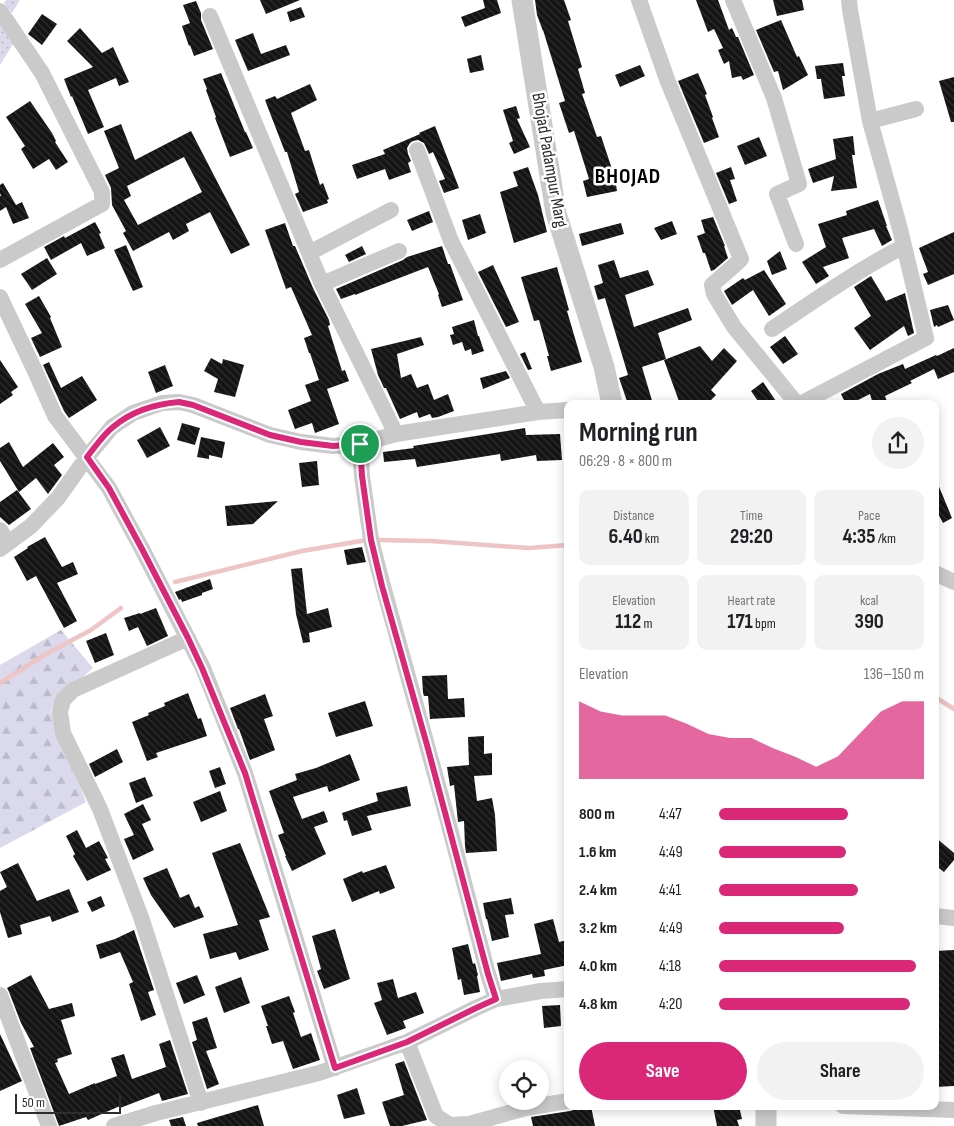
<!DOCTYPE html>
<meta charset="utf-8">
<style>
body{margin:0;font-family:"Sofia Sans Condensed",sans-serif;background:#f2f2f2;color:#202124;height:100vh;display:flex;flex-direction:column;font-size:19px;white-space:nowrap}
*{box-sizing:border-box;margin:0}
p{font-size:16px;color:#757577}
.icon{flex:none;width:28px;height:28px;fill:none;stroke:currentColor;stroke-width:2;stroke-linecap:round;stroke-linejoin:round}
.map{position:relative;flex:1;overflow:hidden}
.sheet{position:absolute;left:564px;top:400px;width:375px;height:710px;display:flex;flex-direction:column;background:#fff;border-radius:10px;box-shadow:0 2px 12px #0003}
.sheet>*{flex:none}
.tools{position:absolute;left:499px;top:1060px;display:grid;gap:10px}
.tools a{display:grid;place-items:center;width:50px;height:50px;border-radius:50%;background:#fff;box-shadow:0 2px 12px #0003;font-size:25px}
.scale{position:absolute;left:15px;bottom:12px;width:106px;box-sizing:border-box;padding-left:5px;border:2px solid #2d2d2d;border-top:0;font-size:14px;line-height:18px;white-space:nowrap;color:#2d2d2d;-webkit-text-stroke:4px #fff;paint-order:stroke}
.pin{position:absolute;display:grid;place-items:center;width:42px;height:42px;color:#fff;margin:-21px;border:2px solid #fff;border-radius:50%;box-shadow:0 1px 5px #0007}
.round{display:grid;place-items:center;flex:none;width:52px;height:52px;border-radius:26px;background:#f2f2f2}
.head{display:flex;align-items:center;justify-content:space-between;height:85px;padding:0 15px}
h1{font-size:28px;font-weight:700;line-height:38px}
.metrics{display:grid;grid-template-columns:repeat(3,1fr);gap:8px;height:85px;padding:5px 15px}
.metrics div{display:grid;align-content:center;border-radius:10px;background:#f2f2f2;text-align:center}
.metrics b{font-size:21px;font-weight:700}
.metrics small{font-size:14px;font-weight:400}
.metrics p{font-size:14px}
.chart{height:140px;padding:10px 15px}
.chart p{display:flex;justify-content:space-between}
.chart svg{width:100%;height:90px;margin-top:5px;fill:#db2777;opacity:.7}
.button{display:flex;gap:10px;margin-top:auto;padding:10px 15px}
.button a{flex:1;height:58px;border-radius:30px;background:#db2777;color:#fff;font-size:20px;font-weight:700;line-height:58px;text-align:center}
.button a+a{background:#f2f2f2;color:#202124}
ul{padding:0 15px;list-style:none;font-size:16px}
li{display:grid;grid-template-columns:80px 60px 1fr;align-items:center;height:38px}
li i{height:12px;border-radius:6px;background:#db2777}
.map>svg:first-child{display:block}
.grass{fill:url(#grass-dots)}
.forest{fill:url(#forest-firs)}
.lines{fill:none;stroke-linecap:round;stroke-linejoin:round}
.stream{stroke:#eec4c4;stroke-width:4.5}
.building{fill:url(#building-back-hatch);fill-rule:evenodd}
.minor{stroke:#cacaca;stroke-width:16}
.tertiary{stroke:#cacaca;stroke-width:21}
.route-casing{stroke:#fff;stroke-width:10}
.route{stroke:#db2777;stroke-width:6}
.labels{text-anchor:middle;stroke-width:5;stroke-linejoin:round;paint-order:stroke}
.street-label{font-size:18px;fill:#2d2d2d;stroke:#fff}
.district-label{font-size:22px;font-weight:bold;letter-spacing:1px;fill:#000;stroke:#fff}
</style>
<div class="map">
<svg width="954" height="1126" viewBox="0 0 954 1126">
<defs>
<pattern id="grass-dots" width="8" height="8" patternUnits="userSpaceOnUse" patternTransform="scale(1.25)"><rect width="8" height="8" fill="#dbd9ec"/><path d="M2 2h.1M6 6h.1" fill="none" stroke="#bcbbcb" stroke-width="1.8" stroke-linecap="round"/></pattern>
<pattern id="forest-firs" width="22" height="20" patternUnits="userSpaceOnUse" patternTransform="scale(1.25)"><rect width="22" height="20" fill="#dbd9ec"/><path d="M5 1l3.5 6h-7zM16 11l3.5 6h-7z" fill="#bcbbcb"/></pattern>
<pattern id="building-back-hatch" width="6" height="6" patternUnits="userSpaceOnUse" patternTransform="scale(1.25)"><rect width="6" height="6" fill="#141414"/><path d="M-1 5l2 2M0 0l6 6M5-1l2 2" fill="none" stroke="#2e2e2e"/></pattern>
</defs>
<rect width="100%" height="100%" fill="#fff"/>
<path class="grass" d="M6,0H20L12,13L4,3Z
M0,18L15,41L0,65Z"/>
<path class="forest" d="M61,630L93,668L58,698L51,711L86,802L0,848V665Z"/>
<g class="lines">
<path class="stream" d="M374,540L431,541L529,548L568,545
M175,582L302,551L367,540
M0,683L46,654L91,630L121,608
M935,697L954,709"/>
</g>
<path class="building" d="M260,0H300L266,14Z
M483,0H497L501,13L465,27L461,17L485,8Z
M535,0H564L571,20L568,21L582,67L578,69L585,93L582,94L597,137L601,136L613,172H614L617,191L587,197L583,181L589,179L574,131L569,133L559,103L565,101L543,30V31L537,15Z
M696,0H718L729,30L732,28L736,37H738L754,75L743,80L741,76L732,78L729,61L724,64L718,50L723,48L714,29L708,32Z
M773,0H802L804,10L777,16Z
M196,1L201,13V20L213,49L194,56L190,45L189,46L182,26L190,23L183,5Z
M301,7L305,17L290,22L287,12Z
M42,14L57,24L42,45L28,34Z
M781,20L797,57L799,56L808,75L783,90L778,71L774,72L756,30Z
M80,28L102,53L113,47L129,82L119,86L116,78L88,90L104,127L88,134L72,96L71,97L64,79L93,67L67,41Z
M253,33L261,54L286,45L290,55L248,71L235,40Z
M481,55L484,70L470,73L467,59Z
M843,63L845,76H842L845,96L824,99L821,79H817L815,66Z
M640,65L645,76L620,87L615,75Z
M221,73L245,132H246L253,148L230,157L215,118L216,117L206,90L207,89L203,79Z
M698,73L707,94L705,95L713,117L712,118L719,137L704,143L678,81Z
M954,77V122H951L939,81Z
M310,84L317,100L291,113L305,151L309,150L320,185L323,183L329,199L327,200L328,203L303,212L295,194L299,192L287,152H285L265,100L275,96L277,99Z
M30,101L52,133L56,141L55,142L68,162L56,170L49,159L33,169L21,149L25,146L6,117Z
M516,106L520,118L517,119L530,147L514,154L509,143L513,141L503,110Z
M121,124L135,160L191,131L250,245L231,254L210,212L186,224L189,231L173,240L169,232L133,251L123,233L126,231L112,205L111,188L105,175L119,168L104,131ZM184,157L202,192L138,225L124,200L131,196L127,186Z
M435,126L459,188L444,193L439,181L445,179L433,152L429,154L424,143L418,140L413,141L410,143L407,148L408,154L411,161L408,163L411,172L389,180L385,169L357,179L352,165L385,154L383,150L420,134L419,133Z
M853,136L855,155H852L857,188L831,191L834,176L813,183L808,169L836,159L833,139Z
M759,137L767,156L745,165L737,146Z
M528,167L538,195L547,232L514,243L500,192L518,186L513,172Z
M731,167L735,179L730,180L737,201L729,204L716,173Z
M3,183L16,205L22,202L29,218L13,224L6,207L0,211V196H1L0,193V185Z
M878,200L887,226H886L892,240L882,246L874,229L842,238L849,258L823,267L829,276L816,284L802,262L826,247L818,224L847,215L846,211Z
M429,211L433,222L412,231L407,220Z
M480,214L486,233L468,240L462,220Z
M713,217L725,246H724L728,258L714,270L711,271L705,253H703L697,236L705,233L701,220Z
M672,221L677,234L661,240L654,228Z
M95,222L101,233L99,234L105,248L87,256L81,243L51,260L44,247L64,236L65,238Z
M285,223L293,246H295L313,288L329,320L330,325L328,326L342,371L345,370L349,381L327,389L339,424L315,433L312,423L295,429L288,410L311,401L305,385L319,380L310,353H309L304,338L312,335L291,287L286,289L265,230Z
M621,223L624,234L582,246L579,234Z
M954,232V274L928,285L923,274L928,272L919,248Z
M126,245L143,287L133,291L114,250Z
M362,246L366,254L349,262L345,255Z
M442,246L448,264H450L463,300L442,307L438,295L439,294L428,267L355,295V294L341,299L336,289L403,260L407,257Z
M780,251L787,269L772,275L767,261Z
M47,258L57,274L32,290L21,274Z
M614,260L620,278L648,270L654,285L625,295L634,327L688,308L692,320L658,333L666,359L642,367L653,404H628L619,378L628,375L605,298L598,300L594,286L603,283L598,265Z
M493,265L519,322L506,327L478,272Z
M557,267L569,310L567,311L582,362L551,371L547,356H549L539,320L534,321L521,277Z
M764,270L786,304L769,316L753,290L732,305L724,291L743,278L745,280Z
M871,276L886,301L905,293L914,333L908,336L904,326L870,350L854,328L871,316L854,287Z
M39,296L51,317L50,318L62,347L40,357L31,338L42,333L25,304Z
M948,305L954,320L938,327L937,325L934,327L930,310Z
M474,320L478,336H479L484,351L472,355L471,349L465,351L462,342L453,345L450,335L454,334L452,327Z
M785,336L798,354L783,364L770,347Z
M421,337L424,345L397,354L401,378L411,374L417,388L428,384L434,400L448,394L454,411L438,417L432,418L430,414L419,418L417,412L400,419L386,388H384L378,375L371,349Z
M700,346L712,361L724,348L737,361L711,390L716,395L707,404H680L664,360Z
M954,348V372L938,379L934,369L910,381L912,383L885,396L888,404H873L870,394L850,404H846L841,394L878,374L903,364L905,369L936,355L937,356Z
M525,352L532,369L528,370L520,354Z
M211,358L222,364L223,359L244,365L235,397L214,392L218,379L204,371Z
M0,360L18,387L11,392L13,395L0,404Z
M49,362L61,388L82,376L97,400L69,418L64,411L43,365Z
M165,365L173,386L156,393L148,372Z
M506,371L510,378L483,389L480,378Z
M763,382L778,404H760L751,391Z
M182,423L200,428L195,445L177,440Z
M160,427L170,446L147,458L137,440Z
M525,428L526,435L560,434L562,460L537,461L536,455L501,461L500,454L417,467L415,459L384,462L383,452L414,448L413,446Z
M201,437L225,442L222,458L209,455V459L197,457Z
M9,442L23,467L53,443L64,457L54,465L62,475L48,494L36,478L19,492L0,461V448Z
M317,461L319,485L302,487L299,463Z
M935,477L952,518L943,523L935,508Z
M17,490L31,509L9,525L0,517V502Z
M278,501L253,524L227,526L225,506Z
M45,537L62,567L73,562L78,574L57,583L77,621L64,628L36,576L27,581L14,557L28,548L27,547Z
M362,547L366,562L347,565L344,550Z
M302,568L307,614L328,608L332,627L309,633L310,642L303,643L296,614L291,569Z
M210,579L213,589L202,593V595L182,602L181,599L179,600L175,592Z
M156,608L168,636L147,646L138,627L129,631L124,618L140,613V614Z
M106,633L114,655L95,663L86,641Z
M447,675L448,699L464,698L465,717L430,719L428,696H424L423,693L422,676Z
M188,693L198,719L201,718L207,736L156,753L158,757L147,761L132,722L149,715L148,713L165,706L164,703Z
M265,694L273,716L264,719L275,750L250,760L239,729H238L230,708Z
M365,701L373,726L336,737L328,713Z
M484,736V754L492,753V775L474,776L477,801L492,798L495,815L497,851L466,853L465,846L464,821L458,822L454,785L450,786L447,767L469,765L468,737Z
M117,749L123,762L95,777L89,764Z
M350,754L360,780L329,792L327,786L293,797L302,819L324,811L328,822L314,827L326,854L292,871L285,856H286L278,835L284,833L269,791L297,780L295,774L316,768Z
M220,767L226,784L215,788L209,771Z
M145,777L153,796L136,803L129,783Z
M407,786L411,806L367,816L372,830L352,836L347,820L344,821L342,813L378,801L376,793Z
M220,791L227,811L201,822L193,802Z
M143,804L151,820L142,824L154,850L133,860L124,839L134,835L124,814Z
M77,830L86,848L99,841L107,856L108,858L105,859L111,870L87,881L73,856L75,854L66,836Z
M935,837L954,853V860L944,872L935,865Z
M240,843L270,917L259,920L269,950L239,960L236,952L210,959L203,934L238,925L212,853Z
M18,863L37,901L69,889L79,912L52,922L50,916L20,925L22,934L8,938L0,912V891L7,887L0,872Z
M386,865L395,888L380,894L379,891L352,902L343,879L362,871L363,873Z
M167,868L180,898L189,894L195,908L199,906L204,917L174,928L151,895L143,878Z
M101,896L105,906L92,912L87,902Z
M511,898L514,914L505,915L509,937L492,941L487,919H486L483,903Z
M553,919L559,942L568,940V965L544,970L545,976L533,978L532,974L501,981L497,963L541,954L534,924Z
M335,929L350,979L324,989L317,971L321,969L312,936Z
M134,930L154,990L148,992L156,1015L141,1021L129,984L133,982L120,952L100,959L96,945L115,939Z
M468,944L473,964L475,963L478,975L477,976L480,992L464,995L461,979L458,980L452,948Z
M954,950V1086L935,1087V951Z
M31,975L49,1009L72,1003L75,1016L61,1020L72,1054L57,1059L58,1062L55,1063L69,1094L95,1083V1084L117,1076L111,1058L124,1054L132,1079L166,1067L159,1044L170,1040L188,1094L162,1101L159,1093L120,1108V1106L88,1120L86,1117L59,1126L30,1048L34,1047L21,1023L9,992L7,988Z
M197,975L205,995L184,1004L176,983Z
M241,977L250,1003L224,1013L215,987Z
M393,979L398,998L416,992L424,1013L403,1021L406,1028L387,1035L374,1003L382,1000L377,983Z
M289,996L295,1012L293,1013L301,1037L311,1033L320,1060L293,1069L283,1041L272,1044L266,1026H268L261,1006Z
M560,1005L561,1026L544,1028L542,1006Z
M207,1017L217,1048L206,1051L219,1084L207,1089L192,1042L197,1040L192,1022Z
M0,1034L22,1081L0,1091Z
M404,1061L427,1120L402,1126H390L382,1102L404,1095L395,1064Z
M357,1088L365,1114L344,1119L337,1095Z
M258,1105L264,1126H198L197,1123Z
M587,1106H591L595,1126H533L531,1117L570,1111Z
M713,1106H739L742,1119L737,1120L739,1126H717Z
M183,1117L186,1126H171L169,1120Z"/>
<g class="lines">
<path class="minor" d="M639,0L668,82L741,259L737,263L712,285L714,294L734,327L797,404
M733,0L774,98L799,184L777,194L796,244
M0,11L42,73L102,192V204L0,260
M210,16L322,284L396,434
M870,121L916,109
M417,150L451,241L538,412
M309,253L391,210
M322,284L399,251
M0,297L35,371L55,416L109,488L142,549L203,668L245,773L335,1068
M772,329C815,300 858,270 904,246
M800,404L926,338L900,229L870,121L850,10L849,0
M360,444L362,476L371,540L383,586L446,814L488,974L496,999
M0,530L8,543
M0,549L31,526L58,498L87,457L112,427L133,413L162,403L179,402L193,405L270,435L301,442L333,446L360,444L396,434L538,412L568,410
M935,573L954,582
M188,638L73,690L63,700L60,712L63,733L100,809L141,917L201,1103
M935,916L954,918
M0,995L49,1126
M407,1042L436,1116L450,1125L469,1124L526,1108L568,1101
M843,1106L954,1110
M114,1126L156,1113L319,1073L407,1042L476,1008L496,999L541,991L568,989"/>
<path class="tertiary" d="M522,0L556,213L604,367L612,404
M766,1106V1126"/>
</g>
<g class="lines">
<defs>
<path id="route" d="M179,402L193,405L270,435L301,442L333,446L360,444L362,476L371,540L382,586L427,745L488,974L496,999L476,1008L407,1042L335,1068L245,773L202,668L188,638L142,549L109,488L87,457C95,447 103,435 113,427C132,411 155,404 179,402Z"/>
</defs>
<use href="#route" class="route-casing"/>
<use href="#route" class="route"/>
</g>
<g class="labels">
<g class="street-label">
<text transform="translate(550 160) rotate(80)" y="6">Bhojad Padampur Marg</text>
</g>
<g class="district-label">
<text x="628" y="183">BHOJAD</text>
</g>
</g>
</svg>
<div class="tools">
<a><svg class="icon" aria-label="locate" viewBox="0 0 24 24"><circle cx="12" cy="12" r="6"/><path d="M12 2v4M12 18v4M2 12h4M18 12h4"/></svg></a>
</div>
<div class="scale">50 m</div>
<div class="pin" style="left:360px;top:444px;background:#1e9e55"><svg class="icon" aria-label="arrive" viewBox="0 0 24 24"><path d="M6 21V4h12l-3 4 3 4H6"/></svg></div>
<section class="sheet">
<div class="head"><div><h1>Morning run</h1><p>06:29 · 8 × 800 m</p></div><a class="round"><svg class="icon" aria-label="share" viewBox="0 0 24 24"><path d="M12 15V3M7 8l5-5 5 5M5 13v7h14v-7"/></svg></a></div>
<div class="metrics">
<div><p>Distance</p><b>6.40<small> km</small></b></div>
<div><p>Time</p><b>29:20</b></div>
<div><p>Pace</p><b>4:35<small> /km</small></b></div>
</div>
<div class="metrics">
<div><p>Elevation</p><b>112<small> m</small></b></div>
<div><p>Heart rate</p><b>171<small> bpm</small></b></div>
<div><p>kcal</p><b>390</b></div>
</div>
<div class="chart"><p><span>Elevation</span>136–150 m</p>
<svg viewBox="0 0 160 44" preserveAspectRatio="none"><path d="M0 44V6L10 11L20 13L30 13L40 13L50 17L60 22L70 24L80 24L90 29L100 33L110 38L120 33L130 22L140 11L150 6L160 6V44z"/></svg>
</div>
<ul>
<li><b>800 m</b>4:47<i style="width:63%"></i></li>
<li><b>1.6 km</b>4:49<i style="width:62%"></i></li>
<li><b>2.4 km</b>4:41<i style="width:68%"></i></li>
<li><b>3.2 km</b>4:49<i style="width:61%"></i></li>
<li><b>4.0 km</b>4:18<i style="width:96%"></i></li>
<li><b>4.8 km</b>4:20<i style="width:93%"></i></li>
</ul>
<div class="button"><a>Save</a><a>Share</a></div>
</section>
</div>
